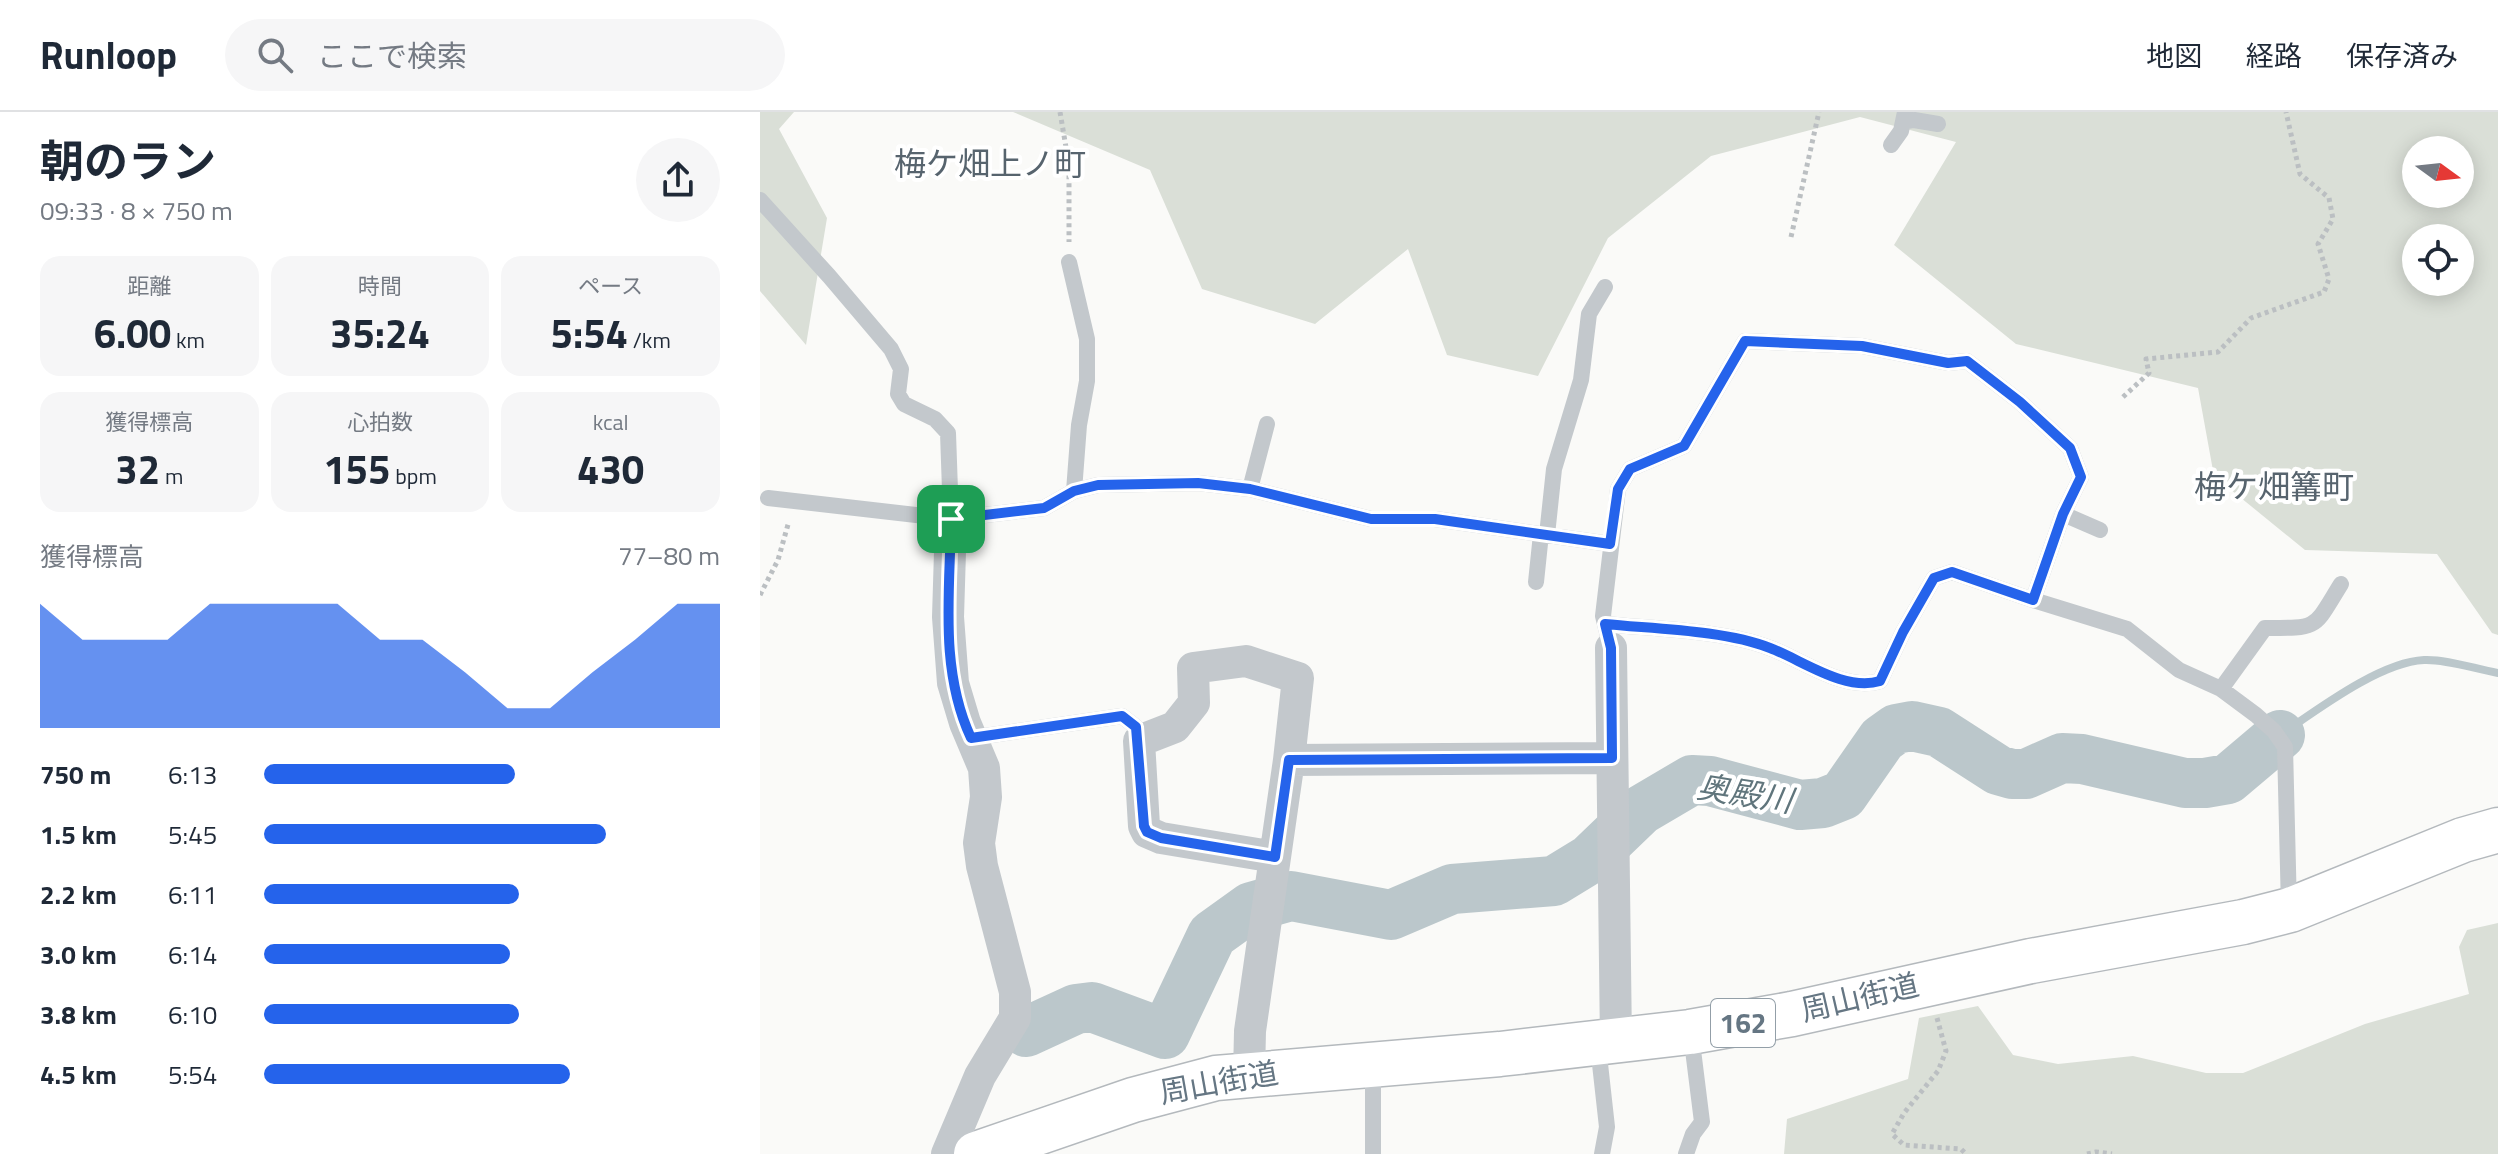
<!DOCTYPE html>
<html lang="ja">
<meta charset="utf-8">
<style>
body{margin:0;font-family:"Titillium Web","Noto Sans JP",sans-serif;background:#f6f6f7;color:#1f2937;height:100vh;display:flex;flex-direction:column;font-size:30px;white-space:nowrap}
*{box-sizing:border-box;margin:0}
p{font-size:26px;color:#747a83}
.icon{flex:none;width:44px;height:44px;fill:none;stroke:currentColor;stroke-width:2;stroke-linecap:round;stroke-linejoin:round}
.map{position:relative;flex:1;overflow:hidden}
.drawer{display:flex;flex-direction:column;background:#fff;width:760px}
.drawer>*{flex:none}
.needle{width:52px;rotate:105deg}
.controls{position:absolute;left:1642px;top:24px;display:grid;gap:16px}
.controls a{display:grid;place-items:center;width:72px;height:72px;border-radius:50%;background:#fff;box-shadow:0 4px 20px #0003;font-size:40px}
.pin{position:absolute;display:grid;place-items:center;width:68px;height:68px;color:#fff;margin:-34px;border-radius:16px;box-shadow:0 4px 12px #0006}
.round{display:grid;place-items:center;flex:none;width:84px;height:84px;border-radius:42px;background:#f6f6f7}
.head{display:flex;align-items:center;justify-content:space-between;height:136px;padding:0 40px}
h1{font-size:44px;font-weight:700;line-height:60px}
.stats{display:grid;grid-template-columns:repeat(3,1fr);gap:12px;height:136px;padding:8px 40px}
.stats div{display:grid;align-content:center;border-radius:20px;background:#f6f6f7;text-align:center}
.stats b{font-size:40px;font-weight:700}
.stats small{font-size:22px;font-weight:400}
.stats p{font-size:22px}
.chart{height:224px;padding:16px 40px}
.chart p{display:flex;justify-content:space-between}
.chart svg{width:100%;height:144px;margin-top:8px;fill:#2563eb;opacity:.7}
ul{padding:0 40px;list-style:none;font-size:26px}
li{display:grid;grid-template-columns:128px 96px 1fr;align-items:center;height:60px}
li i{height:20px;border-radius:10px;background:#2563eb}
header{display:flex;align-items:center;gap:48px;box-sizing:border-box;height:112px;padding:0 40px;background:#fff;border-bottom:2px solid #e0e1e3}
header strong{font-size:38px}
nav{display:flex;gap:44px;margin-inline-start:auto;font-size:28px}
.search{width:560px;height:72px;background:#f6f6f7;display:flex;align-items:center;gap:20px;box-sizing:border-box;padding:0 28px;border-radius:44px;color:#747a83;font-size:30px}
main{display:flex;flex:1;min-height:0}
.map>svg:first-child{display:block}
.green{fill:#dadfd7;fill-rule:evenodd}
.lines{fill:none;stroke-linecap:round;stroke-linejoin:round}
.stream{stroke:#bbc7cb;stroke-width:8}
.river{stroke:#bbc7cb;stroke-width:50}
.highway-casing{stroke:#b4b9bd;stroke-width:47}
.path{stroke:#bbbfc2;stroke-width:5;stroke-dasharray:4 4;stroke-linecap:butt}
.lane{stroke:#c3c8cc;stroke-width:16}
.street{stroke:#c3c8cc;stroke-width:32}
.highway{stroke:#fff;stroke-width:44}
.route-casing{stroke:#fff;stroke-width:16}
.route{stroke:#2563eb;stroke-width:10}
.labels{text-anchor:middle;stroke-width:8;stroke-linejoin:round;paint-order:stroke}
.shield{fill:#fff;stroke:#939fa8;stroke-width:2}
.shield-label{font-size:28px;font-weight:bold;fill:#657683}
.street-label{font-size:30px;fill:#657683;stroke:#fff}
.neighbourhood-label{font-size:32px;fill:#57646e;stroke:#fff}
.water-label{font-size:32px;font-style:italic;fill:#60757c;stroke:#fff}
</style>
<header>
<strong>Runloop</strong>
<div class="search"><svg class="icon" aria-label="search" viewBox="0 0 24 24"><circle cx="10" cy="10" r="6"/><path d="M15 15l6 6"/></svg>ここで検索</div>
<nav><a>地図</a><a>経路</a><a>保存済み</a></nav>
</header>
<main>
<section class="drawer">
<div class="head"><div><h1>朝のラン</h1><p>09:33 · 8 × 750 m</p></div><a class="round"><svg class="icon" aria-label="share" viewBox="0 0 24 24"><path d="M12 15V3M7 8l5-5 5 5M5 13v7h14v-7"/></svg></a></div>
<div class="stats">
<div><p>距離</p><b>6.00<small> km</small></b></div>
<div><p>時間</p><b>35:24</b></div>
<div><p>ペース</p><b>5:54<small> /km</small></b></div>
</div>
<div class="stats">
<div><p>獲得標高</p><b>32<small> m</small></b></div>
<div><p>心拍数</p><b>155<small> bpm</small></b></div>
<div><p>kcal</p><b>430</b></div>
</div>
<div class="chart"><p><span>獲得標高</span>77–80 m</p>
<svg viewBox="0 0 160 44" preserveAspectRatio="none"><path d="M0 44V6L10 17L20 17L30 17L40 6L50 6L60 6L70 6L80 17L90 17L100 27L110 38L120 38L130 27L140 17L150 6L160 6V44z"/></svg>
</div>
<ul>
<li><b>750 m</b>6:13<i style="width:55%"></i></li>
<li><b>1.5 km</b>5:45<i style="width:75%"></i></li>
<li><b>2.2 km</b>6:11<i style="width:56%"></i></li>
<li><b>3.0 km</b>6:14<i style="width:54%"></i></li>
<li><b>3.8 km</b>6:10<i style="width:56%"></i></li>
<li><b>4.5 km</b>5:54<i style="width:67%"></i></li>
</ul>
</section>
<div class="map">
<svg width="1738" height="1042" viewBox="0 0 1738 1042">
<rect width="100%" height="100%" fill="#fafaf8"/>
<path class="green" d="M0,0H34L19,17L67,106L46,233L0,179Z
M253,0H1738V523L1732,521L1677,442L1545,438L1454,364L1438,276L1256,232L1134,133L1196,30L1100,5L951,44L848,126L778,264L687,243L648,137L555,212L442,177L390,58ZM1656,38H1700V82H1656ZM1656,126H1700V170H1656Z
M1738,811V1042H1024L1027,1007L1148,967L1159,906L1218,894L1253,943L1298,952L1373,944L1446,961H1483L1605,912L1709,882L1699,835L1707,818Z"/>
<g class="lines">
<path class="stream" d="M1520,623C1557,598 1620,550 1664,548C1687,547 1715,557 1738,561"/>
<path class="river" d="M266,920L316,897L332,895L405,922L452,823L491,795L531,784L631,803L692,777L794,769L830,747L881,698L932,668L950,669L1040,693L1063,691L1083,683L1122,627L1136,617L1152,614L1179,620L1238,658L1252,662H1266L1302,646L1322,647L1425,671H1445L1468,667L1520,623"/>
<defs>
<path id="highway" d="M216,1042L373,988L456,966L740,942L930,920L1032,902L1271,849L1483,810L1530,798L1703,728L1738,718"/>
</defs>
<use href="#highway" class="highway-casing"/>
<path class="path" d="M300,0L309,53V130
M1031,125L1059,0
M1363,285L1389,261L1386,247L1458,240L1491,206L1564,180L1569,167L1558,132L1573,107L1569,86L1540,62L1526,0
M0,483L18,448L29,409
M1177,906L1186,939L1178,959L1144,1001L1132,1022L1144,1033L1201,1037L1206,1042
M1327,1042L1336,1040L1352,1042"/>
<path class="lane" d="M1143,10L1154,8L1178,12
M1131,33L1141,19L1145,0
M0,88L69,164L131,237L141,257L138,282L144,292L175,307L188,321L191,407
M309,150L327,227V269L319,313L314,379
M490,377L507,312
M8,386L191,407L284,396L314,379L338,373L438,371L490,377L611,407H675L850,432
M1303,402L1340,418
M787,423L794,357L821,268L829,202L845,175
M776,470L781,422
M845,512C894,517 964,518 1010,536C1042,548 1085,580 1120,569L1143,520L1174,466L1192,460L1273,488
M851,536L843,504L858,377L870,357L924,334L985,229L1102,234L1188,251L1207,249L1260,290L1310,336L1321,365L1303,402L1273,488L1367,517L1419,558L1461,577L1496,603L1514,619L1525,635L1529,796
M1461,577L1505,516C1560,516 1553,517 1581,472
M211,626L362,604L376,615L379,629
M838,934L847,1015L842,1042
M613,1042V953
M926,1042L933,1022L942,1010L931,922"/>
<path class="street" d="M851,536L856,931
M515,745L401,726L387,720L384,714L379,629L415,615L434,591L433,556L486,549L538,566L529,648
M489,963L490,919L529,648L852,646
M187,1042L220,964L255,906V880L222,754L219,731L226,685L224,656L205,611L193,571L188,505L191,407"/>
<use href="#highway" class="highway"/>
</g>
<g class="lines">
<defs>
<path id="route" d="M985,229L1102,234L1188,251L1207,249L1260,290L1310,336L1321,365L1303,402L1273,488L1192,460L1174,466L1143,520L1120,569C1085,580 1042,548 1010,536C964,518 894,517 845,512L851,536L852,646L529,648L515,745L401,726L387,720L384,714L376,615L362,604L211,626C179,557 190,480 191,407L284,396L314,379L338,373L438,371L490,377L611,407H675L850,432L858,377L870,357L924,334Z"/>
</defs>
<use href="#route" class="route-casing"/>
<use href="#route" class="route"/>
</g>
<g class="labels">
<rect class="shield" x="951" y="887" width="64" height="48" rx="6"/>
<g class="shield-label">
<text x="983" y="921">162</text>
</g>
<g class="street-label">
<text transform="translate(1100 886) rotate(-13)" y="10">周山街道</text>
<text transform="translate(459 971) rotate(-10)" y="10">周山街道</text>
</g>
<g class="neighbourhood-label">
<text x="230" y="63">梅ケ畑上ノ町</text>
<text x="1514" y="386">梅ケ畑篝町</text>
</g>
<g class="water-label">
<text transform="translate(985 682) rotate(9)" y="11">奥殿川</text>
</g>
</g>
</svg>
<div class="controls">
<a><svg class="needle" viewBox="-14 -14 28 28"><path d="M0-13l5 13h-10z" fill="#e53935"/><path d="M0 13l5-13h-10z" fill="#747a83"/></svg></a>
<a><svg class="icon" aria-label="locate" viewBox="0 0 24 24"><circle cx="12" cy="12" r="6"/><path d="M12 2v4M12 18v4M2 12h4M18 12h4"/></svg></a>
</div>
<div class="pin" style="left:191px;top:407px;background:#1e9e55"><svg class="icon" aria-label="arrive" viewBox="0 0 24 24"><path d="M6 21V4h12l-3 4 3 4H6"/></svg></div>
</div>
</main>
